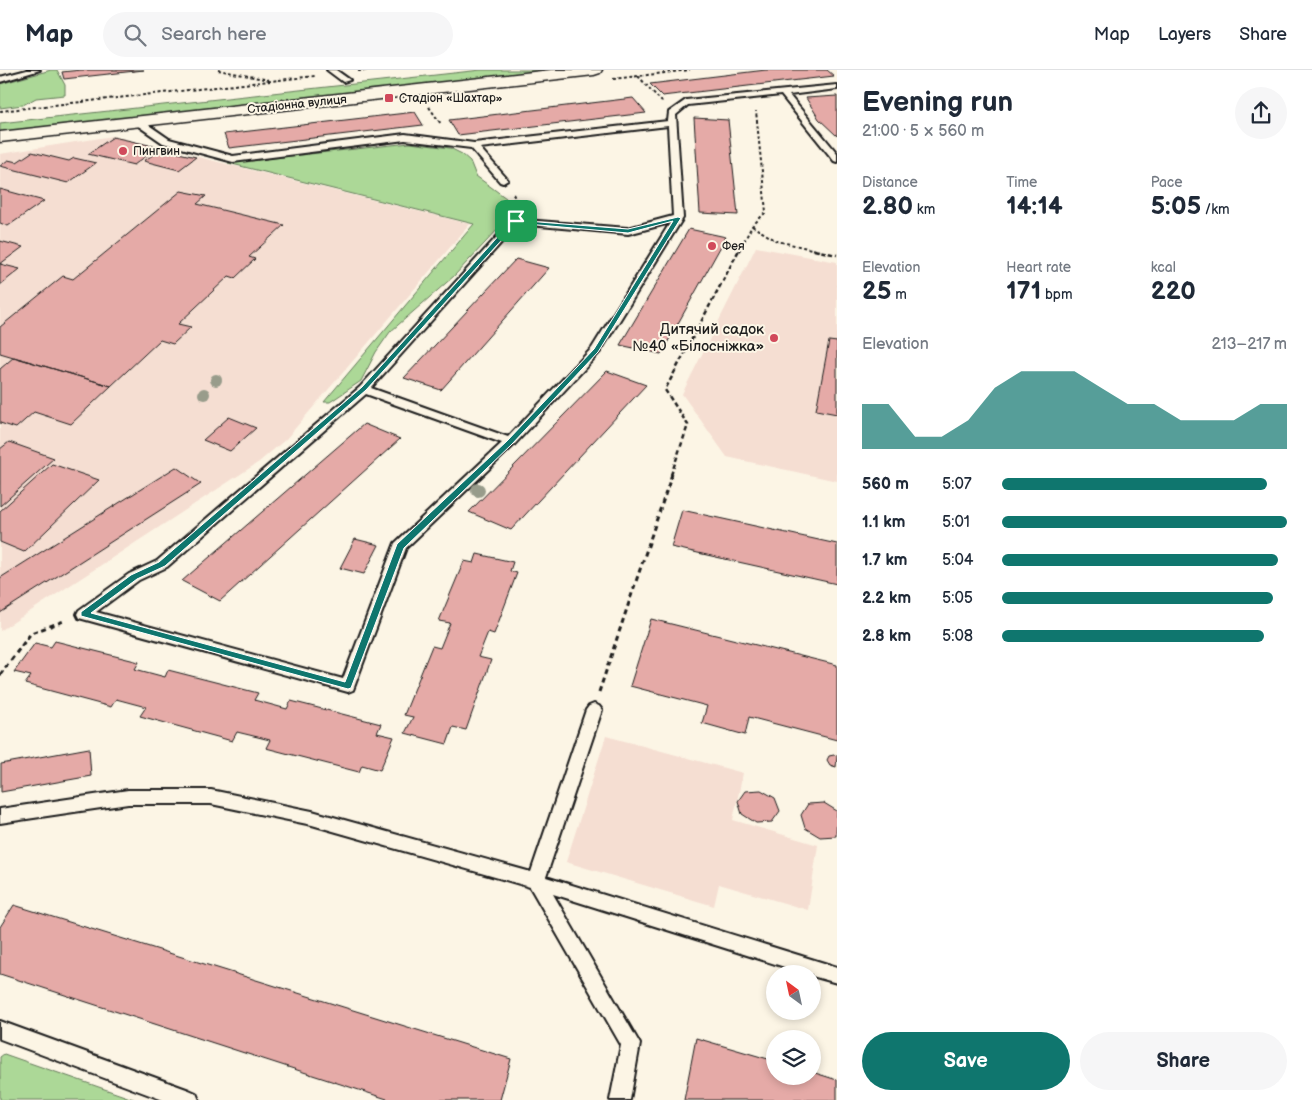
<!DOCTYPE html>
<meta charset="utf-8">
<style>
body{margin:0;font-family:"Balsamiq Sans",sans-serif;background:#f6f6f7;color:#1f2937;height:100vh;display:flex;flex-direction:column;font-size:19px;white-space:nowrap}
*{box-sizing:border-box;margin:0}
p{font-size:16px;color:#747a83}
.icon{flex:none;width:28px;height:28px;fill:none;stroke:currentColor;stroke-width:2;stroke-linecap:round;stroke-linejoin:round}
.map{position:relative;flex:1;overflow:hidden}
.panel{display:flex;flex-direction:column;background:#fff;width:475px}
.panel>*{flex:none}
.needle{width:32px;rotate:327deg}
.controls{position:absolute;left:766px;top:895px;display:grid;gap:10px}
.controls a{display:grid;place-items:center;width:55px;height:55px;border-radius:50%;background:#fff;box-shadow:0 2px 8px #0003;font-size:25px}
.pin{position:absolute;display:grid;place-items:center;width:42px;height:42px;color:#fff;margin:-21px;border-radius:10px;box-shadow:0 2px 8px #0006}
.round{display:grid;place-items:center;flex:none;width:52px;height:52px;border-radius:26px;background:#f6f6f7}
.headline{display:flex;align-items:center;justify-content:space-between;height:85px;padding:0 25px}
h1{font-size:28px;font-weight:700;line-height:38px}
.stats{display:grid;grid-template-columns:repeat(3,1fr);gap:8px;height:85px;padding:5px 25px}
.stats div{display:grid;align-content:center}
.stats b{font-size:25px;font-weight:700}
.stats small{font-size:14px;font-weight:400}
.stats p{font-size:14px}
.chart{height:140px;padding:10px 25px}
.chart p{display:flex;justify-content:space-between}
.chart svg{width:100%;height:90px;margin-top:5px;fill:#0f766e;opacity:.7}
.primary-button{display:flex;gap:10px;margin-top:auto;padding:10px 25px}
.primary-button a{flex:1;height:58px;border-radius:30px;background:#0f766e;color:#fff;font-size:20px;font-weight:700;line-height:58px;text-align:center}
.primary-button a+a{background:#f6f6f7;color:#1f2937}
ul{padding:0 25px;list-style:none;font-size:16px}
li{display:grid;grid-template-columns:80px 60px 1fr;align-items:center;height:38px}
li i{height:12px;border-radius:6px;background:#0f766e}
header{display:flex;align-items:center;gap:30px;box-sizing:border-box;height:70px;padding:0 25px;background:#fff;border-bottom:1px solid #e0e1e3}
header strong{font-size:24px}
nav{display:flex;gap:28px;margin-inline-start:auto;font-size:18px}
.search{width:350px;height:45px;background:#f6f6f7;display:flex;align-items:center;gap:12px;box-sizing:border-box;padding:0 18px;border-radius:28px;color:#747a83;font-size:19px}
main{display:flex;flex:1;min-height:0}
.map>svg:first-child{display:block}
.built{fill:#f5ded2}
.green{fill:#acd897;stroke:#647a5a}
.building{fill:#e5aaa7;stroke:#1c1c1c}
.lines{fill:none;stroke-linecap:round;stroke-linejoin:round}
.lane-casing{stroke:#1c1c1c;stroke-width:4}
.secondary-casing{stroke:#1c1c1c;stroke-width:3}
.path-far2{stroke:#1c1c1c;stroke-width:2;stroke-dasharray:3 2.5;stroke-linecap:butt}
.path-far1{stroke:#1c1c1c;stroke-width:2.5;stroke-dasharray:4.5 3;stroke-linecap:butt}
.path{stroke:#1c1c1c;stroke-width:3;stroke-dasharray:5 4;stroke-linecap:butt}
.lane{fill:#fcf5e5;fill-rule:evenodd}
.secondary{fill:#fcf5e5;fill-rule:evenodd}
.tree{fill:#989c8b}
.route{fill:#0f766e;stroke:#fff;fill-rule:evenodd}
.poi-dot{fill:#d1495b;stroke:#fcf5e5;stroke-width:2}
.labels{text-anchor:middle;stroke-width:4;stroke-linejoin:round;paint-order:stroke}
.far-poi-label{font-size:12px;fill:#1c1c1c;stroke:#fcf5e5;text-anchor:start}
.far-street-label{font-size:12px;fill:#1c1c1c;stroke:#fcf5e5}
.poi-label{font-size:15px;fill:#1c1c1c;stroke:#fcf5e5;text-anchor:end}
</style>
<header>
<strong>Map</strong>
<div class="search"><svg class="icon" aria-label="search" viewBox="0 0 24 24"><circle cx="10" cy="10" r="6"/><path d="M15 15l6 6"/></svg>Search here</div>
<nav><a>Map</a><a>Layers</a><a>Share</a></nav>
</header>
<main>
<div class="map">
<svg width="837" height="1030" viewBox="0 0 837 1030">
<rect width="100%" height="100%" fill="#fcf5e5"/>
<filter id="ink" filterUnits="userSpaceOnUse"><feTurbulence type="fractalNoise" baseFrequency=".02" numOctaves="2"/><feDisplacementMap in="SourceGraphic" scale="10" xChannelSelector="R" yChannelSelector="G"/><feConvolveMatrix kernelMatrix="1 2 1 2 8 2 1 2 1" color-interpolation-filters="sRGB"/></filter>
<g filter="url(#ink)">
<path class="built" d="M113,66L470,154L286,369L259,392L0,561V84Z
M756,177L837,192V411L727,387L682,324Z
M606,666L743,703L733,750L818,775L808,840L719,814L714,836L566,792Z"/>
<path class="green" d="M51,0H57L65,15V25L36,28L23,35L0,38V14Z
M481,0H550L0,62V53Z
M410,73L450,78L462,84L470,91L476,106L506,128L509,139L500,157L454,206L390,262L376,282L361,311L330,332H324L474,154L228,93Z
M4,984L136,1030H0V987Z"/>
<path class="building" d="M81,0H144L64,9L62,2Z
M766,0H827L834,6L662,26L650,14Z
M837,26V66L819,49L806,28Z
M633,28L646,43L458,65L449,50Z
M415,42L423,55L229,78L224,64Z
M694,48L728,50L738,145L700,143Z
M113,67L158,77L134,95L88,84Z
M161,79L196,87L179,100L144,91Z
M32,82L69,91L74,88L96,93L68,113L0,96L8,90L17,92Z
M0,119L44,131L8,156L0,153Z
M181,121L206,126L197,134L284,155L249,187L255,189L235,208L229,206L178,254L191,257L173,274L160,270L111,316L0,283V257L63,206L73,209Z
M689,159L726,167L661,284L620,275Z
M0,171L23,177L0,194L20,199L0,215Z
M516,189L549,198L441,320L404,308Z
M829,271L837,272V344L816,340Z
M14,287L111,316L71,354L34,342L16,358L0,353V299Z
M607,301L646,315L511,460L469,442Z
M229,347L256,358L230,381L203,370Z
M364,354L400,369L220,531L182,511Z
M9,372L54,388L0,436V379Z
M52,394L99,410L24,482L0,472V441Z
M176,397L201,414L0,543V508Z
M682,440L837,474V514L671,477Z
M355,469L379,475L364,504L340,498Z
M477,484L513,492L510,501L517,503L494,564L488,562L478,587L491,590L466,660L453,657L447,674L405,663L413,647L404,645L432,576L440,578L450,553L439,551L464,491L474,493Z
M651,549L837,595V670L749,647L745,665L702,653L707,636L630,616Z
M55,571L139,592L135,599L165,607L168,600L258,623L254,630L287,639L291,631L381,654L377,663L394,667L380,700L362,695L359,702L266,678L270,670L237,662L232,671L140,646L146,637L116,629L111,637L25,614L31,606L14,602L35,573L51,577Z
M89,678L91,706L1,722V694Z
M834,685L837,686L836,697L830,695L827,690L829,686Z
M761,720L775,728L780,741L772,752L756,753L742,744L738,731L745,721Z
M824,733L837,741L836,766L820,767L805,758L801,745L808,734Z
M14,835L511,989L500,1030H390L0,904V857Z
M696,968L775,991V1006H812V1002L837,1010V1030H684Z"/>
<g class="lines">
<defs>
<path id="lane" d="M27,0H40L0,12V7Z
M327,0H336L350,10L343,12Z
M837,15V19L789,25L837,83V92L834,91L781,25L688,35L676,45L683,148L600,282L514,375L406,478L353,620L348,622L79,548L77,544L79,540L129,504L157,491L360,317L513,149L628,158L673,146L668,56L480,78L508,110L503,113L500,112L471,78L405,70L233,92L163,73L134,53V49H140L169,69L233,86L405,64L474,73L668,51L669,42L686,30ZM670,153L592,278L508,367L371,318L518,154L628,164ZM366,324L502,373L395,473L343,609L96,542L139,510L167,497Z
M594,634L599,636L602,640L546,807L837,897V913L812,906V904H807L553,824L640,974L630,1030H610L621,975L530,817L312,755L211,734H128L0,753V739L128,720H211L312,741L531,802L586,640L589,636Z
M0,951L189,1020L196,1023L199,1030H163L0,969Z"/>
<path id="secondary" d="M551,0H602L600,3L594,5L0,72V62Z"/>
</defs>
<use href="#lane" class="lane-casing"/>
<use href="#secondary" class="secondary-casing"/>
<path class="path-far2" d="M218,0L269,10
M358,1L368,0
M638,6L662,32
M613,9L690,0
M429,37L441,54
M0,41L315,6
M513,124L519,136
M752,156L777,171L820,181
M739,181L752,156L766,142L756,41"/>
<path class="path-far1" d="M814,180L837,185
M671,405L688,355L665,320L739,180"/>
<path class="path" d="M0,605L31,563L64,551
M599,622L672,404"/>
<use href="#lane" class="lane"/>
<use href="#secondary" class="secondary"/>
</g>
<g class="tree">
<circle cx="216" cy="310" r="6"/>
<circle cx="204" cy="324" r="6"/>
<circle cx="478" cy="420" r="7"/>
</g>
</g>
<path class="route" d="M678,147L681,148L598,282L512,374L404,478L351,618L348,619L81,546V542L131,505L159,492L362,317L513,150L628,159ZM673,151L594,279L507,371L397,474L345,612L91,543L137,509L165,496L366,320L517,153L628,163Z"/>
<g class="poi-dot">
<rect x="384" y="23" width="10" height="10" rx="2.5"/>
<circle cx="123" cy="81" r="5"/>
<circle cx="712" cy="176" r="5"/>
<circle cx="774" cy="268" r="5"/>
</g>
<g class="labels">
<g class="far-poi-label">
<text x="399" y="32">Стадіон «Шахтар»</text>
<text x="133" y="85">Пингвин</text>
<text x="722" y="180">Фея</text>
</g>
<g class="far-street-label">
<text transform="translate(297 34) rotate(-6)" y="4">Стадіонна вулиця</text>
</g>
<g class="poi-label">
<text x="764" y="264">Дитячий садок<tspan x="764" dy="17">№40 «Білосніжка»</tspan></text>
</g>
</g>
</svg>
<div class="controls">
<a><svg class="needle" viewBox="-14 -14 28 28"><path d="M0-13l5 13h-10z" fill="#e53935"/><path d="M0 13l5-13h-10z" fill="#747a83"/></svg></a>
<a><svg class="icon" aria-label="layers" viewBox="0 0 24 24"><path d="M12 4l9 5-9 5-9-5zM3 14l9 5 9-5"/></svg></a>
</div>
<div class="pin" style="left:516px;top:151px;background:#1e9e55"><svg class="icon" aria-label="arrive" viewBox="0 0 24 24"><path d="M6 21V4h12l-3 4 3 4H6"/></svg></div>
</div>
<section class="panel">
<div class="headline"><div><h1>Evening run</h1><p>21:00 · 5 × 560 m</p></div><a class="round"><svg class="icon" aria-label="share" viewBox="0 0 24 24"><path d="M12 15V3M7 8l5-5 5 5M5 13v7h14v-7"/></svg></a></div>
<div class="stats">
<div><p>Distance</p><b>2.80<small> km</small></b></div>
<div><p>Time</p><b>14:14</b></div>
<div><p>Pace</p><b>5:05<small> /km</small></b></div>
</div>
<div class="stats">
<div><p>Elevation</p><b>25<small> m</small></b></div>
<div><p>Heart rate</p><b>171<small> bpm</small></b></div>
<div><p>kcal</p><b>220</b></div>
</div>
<div class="chart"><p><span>Elevation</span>213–217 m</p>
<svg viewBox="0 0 160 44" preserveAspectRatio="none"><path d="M0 44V22L10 22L20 38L30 38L40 30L50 14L60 6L70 6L80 6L90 14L100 22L110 22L120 30L130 30L140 30L150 22L160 22V44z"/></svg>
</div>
<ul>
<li><b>560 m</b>5:07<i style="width:93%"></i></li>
<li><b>1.1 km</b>5:01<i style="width:100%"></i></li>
<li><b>1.7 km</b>5:04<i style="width:97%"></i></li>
<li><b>2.2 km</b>5:05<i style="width:95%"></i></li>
<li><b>2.8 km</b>5:08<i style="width:92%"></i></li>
</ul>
<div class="primary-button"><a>Save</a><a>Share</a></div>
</section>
</main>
